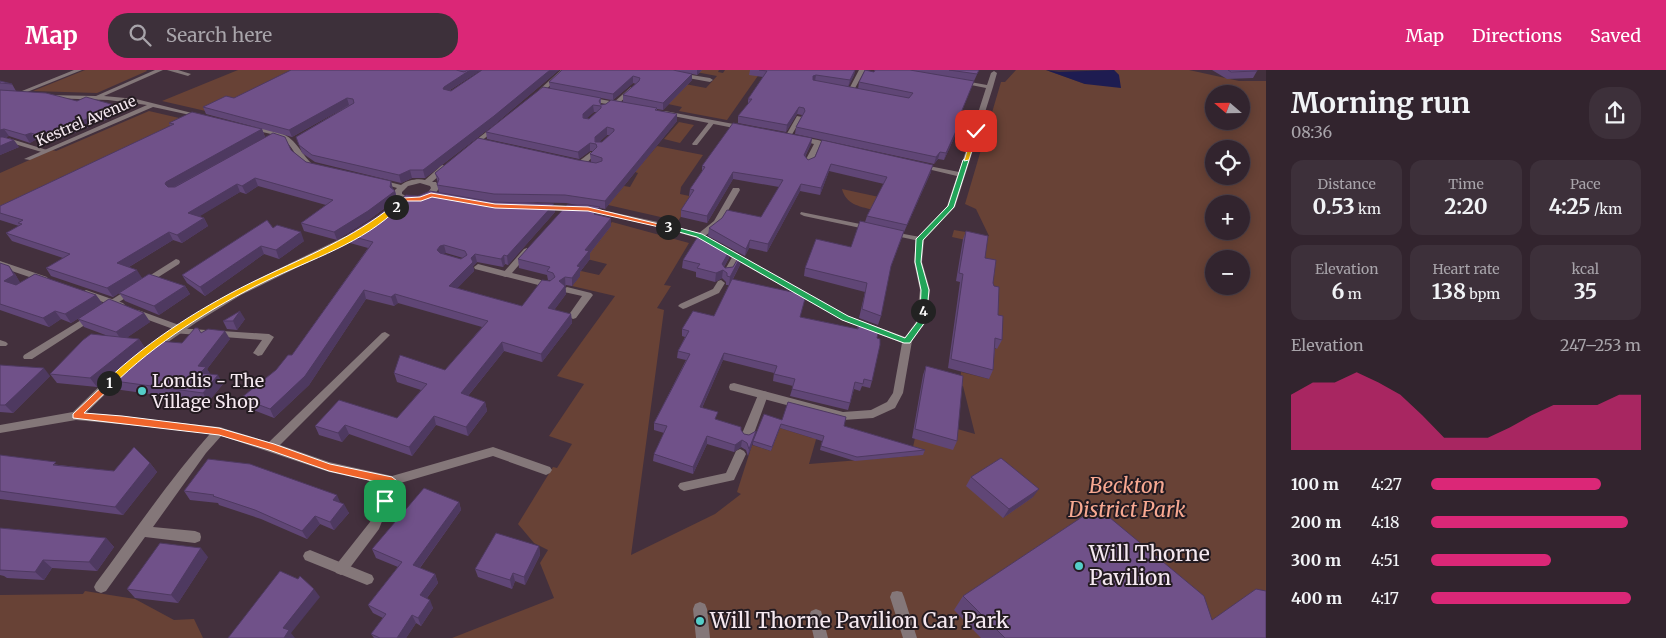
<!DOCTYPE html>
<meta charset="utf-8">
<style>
body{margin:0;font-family:Merriweather,serif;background:#3d303a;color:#f1f3f6;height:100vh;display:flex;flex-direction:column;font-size:19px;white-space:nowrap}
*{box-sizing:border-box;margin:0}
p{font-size:16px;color:#a8a4aa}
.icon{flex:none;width:28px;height:28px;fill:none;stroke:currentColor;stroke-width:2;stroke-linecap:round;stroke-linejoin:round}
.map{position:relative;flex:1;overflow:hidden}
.panel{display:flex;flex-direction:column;background:#32242e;width:400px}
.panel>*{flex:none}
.needle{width:32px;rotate:290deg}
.fabs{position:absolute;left:1205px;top:15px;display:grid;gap:10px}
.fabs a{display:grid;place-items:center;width:45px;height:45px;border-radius:50%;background:#32242e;box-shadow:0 2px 12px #0003,0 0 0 1px #4d414a;font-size:25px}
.pin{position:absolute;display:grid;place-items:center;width:42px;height:42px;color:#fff;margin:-21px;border-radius:10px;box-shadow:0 2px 8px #0006}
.km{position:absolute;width:25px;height:25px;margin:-12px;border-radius:50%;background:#222;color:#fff;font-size:14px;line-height:25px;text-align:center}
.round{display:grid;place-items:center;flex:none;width:52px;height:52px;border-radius:20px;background:#3d303a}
.summary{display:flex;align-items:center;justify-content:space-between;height:85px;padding:0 25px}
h1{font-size:28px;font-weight:700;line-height:38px}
.stats{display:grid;grid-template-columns:repeat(3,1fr);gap:8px;height:85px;padding:5px 25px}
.stats div{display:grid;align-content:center;border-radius:12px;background:#3d303a;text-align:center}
.stats b{font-size:21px;font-weight:700}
.stats small{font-size:14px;font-weight:400}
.stats p{font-size:14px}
.chart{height:140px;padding:10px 25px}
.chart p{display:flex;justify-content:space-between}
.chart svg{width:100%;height:90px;margin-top:5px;fill:#db2777;opacity:.7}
ul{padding:0 25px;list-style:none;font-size:16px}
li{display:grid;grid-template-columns:80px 60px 1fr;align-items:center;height:38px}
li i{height:12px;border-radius:6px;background:#db2777}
header{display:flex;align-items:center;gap:30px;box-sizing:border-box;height:70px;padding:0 25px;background:#db2777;color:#fff}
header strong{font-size:24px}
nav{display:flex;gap:28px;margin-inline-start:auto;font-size:18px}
.search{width:350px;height:45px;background:#3d303a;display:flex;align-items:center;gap:12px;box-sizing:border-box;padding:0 18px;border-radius:20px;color:#a8a4aa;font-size:19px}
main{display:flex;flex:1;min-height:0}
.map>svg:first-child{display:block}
.green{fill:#684236;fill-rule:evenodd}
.water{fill:#1e1c51}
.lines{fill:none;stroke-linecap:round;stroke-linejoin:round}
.service{fill:#847779;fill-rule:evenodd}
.minor{fill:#847779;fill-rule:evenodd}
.wall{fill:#604676;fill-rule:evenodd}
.shaded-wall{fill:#4e3960}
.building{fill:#705189;stroke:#4e3960;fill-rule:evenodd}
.split-1{fill:#f0652b;stroke:#fff}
.split-2{fill:#f5b400;stroke:#fff}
.split-3{fill:#f0652b;stroke:#fff}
.split-4{fill:#22a559;stroke:#fff}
.split-5{fill:#22a559;stroke:#fff}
.split-6{fill:#f5b400;stroke:#fff}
.poi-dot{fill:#54cdc8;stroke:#241b21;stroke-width:2}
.labels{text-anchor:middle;stroke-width:4;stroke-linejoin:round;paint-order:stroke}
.far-street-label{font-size:15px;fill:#f5e8f0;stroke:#241b21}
.poi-label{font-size:18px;fill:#f5e8f0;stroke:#241b21;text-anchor:start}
.near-park-label{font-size:21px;font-style:italic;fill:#f7a891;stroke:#241b21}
.near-poi-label{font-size:21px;fill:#f5e8f0;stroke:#241b21;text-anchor:start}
</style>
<header>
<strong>Map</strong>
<div class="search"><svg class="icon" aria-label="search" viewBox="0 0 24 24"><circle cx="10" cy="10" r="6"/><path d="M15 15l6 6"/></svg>Search here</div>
<nav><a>Map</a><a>Directions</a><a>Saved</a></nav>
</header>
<main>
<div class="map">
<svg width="1266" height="568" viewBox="0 0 1266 568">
<rect width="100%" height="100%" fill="#43303d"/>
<path class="green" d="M85,0H146L147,1L97,23L33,21Z
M238,0H304L210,42L162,31Z
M685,0H719L718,2L723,3L725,0H762L727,50L679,41L682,37L668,34L685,14L706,18L717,6Z
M1016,0H1046L1085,14L1119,5L1114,0H1189L1239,11H1266V568H452L554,528L540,493L548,480L534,473L518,454L553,397L557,398L572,374L549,366L584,314L557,306L615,226L572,216L580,206L572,199L599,205L607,194L583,188L612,152L689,173L664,215L671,216L657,238L664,240L631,485L715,444L741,424L737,422L752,375L771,381L780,358L812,368L819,359L809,394L911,386L915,368L954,358L975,364L963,316L960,315L961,302L989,309L991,277L997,279L982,197L984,174L952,167L954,160L989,166L976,139L965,134L1001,12H1005ZM1214,24H1241V51H1214ZM1214,79H1241V106H1214ZM1214,134H1241V161H1214ZM1214,189H1241V216H1214Z
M149,41L192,51L0,137V103L52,80L56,81Z
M679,52L694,55L680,73L664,69Z
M657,76L703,85L681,117L680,124L694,127L678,151L608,135L624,116L630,117L638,103L635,102Z
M842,119L879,127L873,140C858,136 846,134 842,119Z
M85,521L135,529L174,550L194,549L203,568H0V525L83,524Z"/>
<path class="water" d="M1046,0L1059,2L1114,0L1119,5L1121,18L1085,14Z"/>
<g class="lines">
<path class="service" d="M679,3L710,8L713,10L710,12L677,6V4Z
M631,17L636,18L617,35H613V33Z
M797,46L802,47L790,68H786L785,67Z
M710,51L715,52L697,75H693L692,74Z
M495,55L500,56L480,72H476V70Z
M8,68L47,80L48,81L45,83L8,72L0,75V71Z
M591,82L596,83L584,96H578V92Z
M801,142L870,156L874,158L870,160L804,146L800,144Z
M888,161L920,167L924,169L920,171L891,165L887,163Z
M737,183L741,186L731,203L730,205H724L723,203L734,184Z
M176,189L179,190L180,192L179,194L108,239H102L100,237Z
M478,194L509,202L510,204L506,207L475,199L474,197Z
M721,210L725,213L719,223L686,238L683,239L678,236L680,234L713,219L718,211Z
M567,217L591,223L593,225L576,248L573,249L568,246L582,226L564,222L562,220Z
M91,244L94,245L96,247L94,249L32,289H24L23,287L24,285Z
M176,258L269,264L274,267L262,285L258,286L253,283L262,270L173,263L171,261Z
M0,270L6,272L8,274L6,276H0Z
M763,321L767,322L768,325L753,366L751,369L747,370L743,369L741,366L758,325L759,322Z
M219,357L223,358L225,361L223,364L206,383L153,457L195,461L200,463L201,467L200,471L195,473L145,467L106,521L101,523L96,521L94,517L96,513C135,461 172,406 215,358Z
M740,379L744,381L746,384L734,410L684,421L680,419L678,416L680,413L726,403L736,381Z
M310,480L372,505L374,509L372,513L367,515L305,490L303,486L305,482Z
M897,521L902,522L904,527L917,568H903L890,527L892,522Z
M700,532L705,534L707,539L710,568H696L693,539L695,534Z
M816,539L821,541L828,568H814L809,546L811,541Z"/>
<path class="minor" d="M74,0H82L17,26L12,25Z
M155,0H163L104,26L136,29L204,46V48L153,37L30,90L24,89L147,35L108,30L48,28L45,26L46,25L96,26Z
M167,0H178L191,4L188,6Z
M561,0H567L543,22H539V20Z
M859,0H865L854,20L861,22L862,23L859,25L848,21Z
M994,1L997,3L993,17L955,137L924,170L922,192L930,220L926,252L912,271L903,323L895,338L873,348L843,350L734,321L730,320L729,317L730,314L734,313L843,342L871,340L887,332L893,323L902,273L842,250L697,168L656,156L588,141L542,139L538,137L542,135L588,137L658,152L699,163L714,151L733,118H739L740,120L720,154L705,166L848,246L905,267L916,252L920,220L914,192L916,169L947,136L957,106L915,96L919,94L959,102L986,18L956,12L959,10L987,15L991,3Z
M588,27L621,33L624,35L621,37L586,30L585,29Z
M665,41L744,56L747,58L744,60L663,44L662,43Z
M250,56C264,59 282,60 293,71C299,77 304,86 311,93L307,95C296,91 295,79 286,72C276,63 260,62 248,59V57Z
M800,67L818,70L837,76L834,78L820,75L812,93L808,95L804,93L814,74L798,70L797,69Z
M442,95L449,97L432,112H436L439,118C431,134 407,137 394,125V121L397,118L377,112L381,110L401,115C407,110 418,108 425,110ZM420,113L430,116L431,118C425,129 412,130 402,124V122L408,116Z
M358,160H364L365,162L341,176L241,225L197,252L155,281L151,282L146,279L173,259L132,244L130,242L132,240H138L179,255L250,213Z
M527,178L531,181L512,203L553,213L554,215L553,217L550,218L503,206L502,204L524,179Z
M0,191L47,207L48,209L47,211H41L0,197Z
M86,220L123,233L125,235L120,238L83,225L81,223Z
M385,262L390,265L280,375L329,392L392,406L493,377L550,397L552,400L550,403L546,405L493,386L397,414L379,459L346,503L341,505L336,503L334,499L336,495L370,452L385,414L329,402L219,365L193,361L76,350L0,363V355L73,342L114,302L118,301L123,305L122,308L86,343L219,357L269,372L382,263Z"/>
</g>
<path class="wall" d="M456,0H481L450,20L451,21L482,0H559L495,54L425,108H412L401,113L315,92L302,83L296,67L349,35L292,67L206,44L203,37L234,28Z
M562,0H702L697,5L692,4V10L663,40L657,39V40L677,51L605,139L600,138V145L611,148V156L590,183V189L580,202V206L572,216L566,215L565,216L566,224L554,240L571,244L572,253L542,292L504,281L468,326L485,332L487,341L468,366L436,355L412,386L349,364L342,372L319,365L315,356L397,348L421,320L397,312L394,303L445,300L482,257L398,233L394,236L366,229L309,315L274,348L246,337L241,328L276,300L292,285L368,178L350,173L347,165L418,126L439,122L437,115L438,113L435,103L578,90L595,93L591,92L590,84L593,81H590L579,89L487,69L486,62L550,18L549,12ZM633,13L636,14L623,25V32L613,30ZM601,28L611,30L606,34L601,35ZM594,42H597L589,49L586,48ZM607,65H610L602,72H599ZM520,132L566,133L577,135L518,189L519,198L547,205L548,210H551L522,236L457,218L474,201L473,196L477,192L503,197L505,194L508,195L555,142L554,134ZM446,183L463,188L461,189L442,184Z
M750,0H855L854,5L848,17L858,19L859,12L874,2L875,0H979L974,11L959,48L954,68L944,90L938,89L934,94L795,64L796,57L802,45L797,44L786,62L738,53V46L748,34V29L763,7L749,5Z
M1212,0H1257V1L1253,8L1227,9Z
M0,11L12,14L16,21L0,20Z
M0,20L77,31L118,36L122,43L48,74L35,70L30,73L9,66L6,67L19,77L0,85Z
M169,53L262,59L265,67L175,117L291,80L306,92L393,119L395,121L397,129L370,149L337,170L304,161L301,153L326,135L258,116L246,124L240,122L199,146L204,148L208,156L182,173L173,170L129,197L142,208L185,216L190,224L159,245L125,231L119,223L113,227L51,206L46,198L63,188L12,171L6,163L19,156L0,150V136L170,56Z
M812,68L811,74L805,87L808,90L931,102L904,162L890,199L881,246L878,255L859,248L865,222L804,206L805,198L851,177L865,152L867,146L884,114L829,101L820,125L800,121L767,182L749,178L745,186L708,166L709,158L761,147L779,117L733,109L707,153L681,147V140L690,126H689L690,119L702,102V96Z
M273,158L304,171L279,189L264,184L205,226L187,213L182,205Z
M966,161L985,188L993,213L1002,270L997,279L995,278L993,300L989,309L948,298L960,212L956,211L963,169Z
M730,180L729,188L724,197L725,198L733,197L741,186L740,195L733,209L801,247L857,259L859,251L872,311L870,318L862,316L860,321L854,319L848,340L790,326L793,316L773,311L774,303L723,290L702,338L717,350L741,360L744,364L749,365L756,361L755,367L782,350L844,356L925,380L923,385L855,391L820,380L822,371L780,358L771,381L753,375V372L748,386L746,380L741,377L734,382L707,374L693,404L653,391L654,384L664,363L654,360V353L686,290L677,288L678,281L685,267L682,266V259L714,246L729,215H726V212L722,208L715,212L696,207V202L682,198L683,190Z
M0,193L15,204L20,213L96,225L102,233L71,253L61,249L49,257L0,240Z
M144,243L150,252L126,268L139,269L145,278L97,317L57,313L50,304L108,266L84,257L78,249Z
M245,249L237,260L227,259L223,251Z
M201,263L230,269L207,299L210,304L223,314L208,332L114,319L107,310L182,273Z
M0,295L50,306L13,343L0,342Z
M926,296L957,371L953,380L912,368L923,305Z
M0,385L59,395L114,401L150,393L157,402L123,445L0,429Z
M971,407L1033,427L1003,448L966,416Z
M184,421L341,433L349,443L334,460L320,454L307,469L261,449L219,435L218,433L190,430Z
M459,432L461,440L420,498L435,504L438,513L427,528L433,538L421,556L416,553L406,568H374L371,564L383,548L373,543L368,535L398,497L376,488L372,479Z
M0,458L106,468L114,477L97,501L52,498L44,510L7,508L4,506L0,505Z
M539,476L540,485L525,515L515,511L512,519L478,507L475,499Z
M208,487L178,533L135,528L127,519Z
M963,526L1212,550L1266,568H981L954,540Z"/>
<path class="shaded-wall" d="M470,0H481L445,23L443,19L444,17Z
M550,0H559L495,54L425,108L423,100Z
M697,0H702L697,5Z
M855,0L854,5L848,17L850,10Z
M692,4V10L663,40V33Z
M816,5L815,11L812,12L813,6Z
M633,6V13L613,30V24Z
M347,28L349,35L292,67L289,60Z
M593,35L594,42L584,51L583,44Z
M118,36L122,43L48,74L43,67Z
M799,37L797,44L786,62L787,55Z
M677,44V51L605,139V131Z
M607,57V65L596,75L595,67Z
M4,59L9,66L0,69V60Z
M262,59L265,67L170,119L165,114L166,112Z
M956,61L954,68L944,90L946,83Z
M31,63L35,70L30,73L25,65Z
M812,68L811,74L802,92L804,85Z
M14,70L19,77L0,85V76Z
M590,73V81L579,89L578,82Z
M940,82L938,89L934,94L936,87Z
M831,94L829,101L820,125L821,118Z
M933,95L931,102L904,162L907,155Z
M410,100L412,108L401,113L399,105Z
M733,102V109L707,153V146Z
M255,108L258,116L246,124L242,116Z
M391,111L393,119V123L395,121L397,129L370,149L337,170L334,162L390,117Z
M237,114L240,122L192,151L188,143Z
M801,114L800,121L767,182L768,174Z
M554,134L555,142L508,195L507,186Z
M600,137V146L594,144Z
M204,148L208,156L182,173L177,165Z
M611,148V156L590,183V189L580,202V206L572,216V208L585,180Z
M169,162L173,170L122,201L117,193Z
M301,162L304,171L279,189L276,180Z
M750,170L749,178L745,186L746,179Z
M444,175L446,183L441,184L439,189L437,180L440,176Z
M261,176L264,184L205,226L200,217Z
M730,180L729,188L722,200H723L722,208L715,212L716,203Z
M475,184L477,192L473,196L474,201L451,225L449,216L471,188Z
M504,185L505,194L503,197L501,189Z
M741,186L740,195L729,216L730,207Z
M9,196L15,204L21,214L11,220L4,211Z
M137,200L142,208L113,227L107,218Z
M565,207L566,224L549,247L548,238L559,211Z
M185,216L190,224L159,245L154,236Z
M364,220L366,229L309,315L274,348L270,339Z
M395,224L398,233L394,236L391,227Z
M96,225L102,233L71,253L65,244Z
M55,241L61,249L49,257L43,248Z
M240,241L245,249L237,260L233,251Z
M144,243L150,252L122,271L116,262Z
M571,244L572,253L542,292L541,284Z
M225,261L230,269L207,299L211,305L200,303L198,296Z
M139,269L145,278L97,317L90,308Z
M502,272L504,281L463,332L461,323Z
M724,283L723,290L699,344L700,337Z
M44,298L50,306L13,343L5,335Z
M218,305L223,314L208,332L203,323Z
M485,332L487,341L468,366L466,357Z
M434,346L436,355L412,386L409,377Z
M345,355L349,364L342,372L338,363Z
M756,361L755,368L748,386L749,379Z
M707,366V374L693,404V397Z
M742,370L741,377L734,382L735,375Z
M150,393L157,402L123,445L115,437Z
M1039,419L1033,427L1003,448L1009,439Z
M337,425L341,434L333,430Z
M459,432L461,440L416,503L413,495Z
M344,434L349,443L334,460L330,452Z
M315,446L320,454L307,469L302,461Z
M106,468L114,477L97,501L89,492Z
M539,476L540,485L525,515L524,507Z
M201,478L208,487L178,533L171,525Z
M43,490L52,498L44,510L35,502Z
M513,503L515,511L512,519L510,510Z
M435,504L438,513L423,533L420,525Z
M314,519L320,527L291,563L295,568H284L283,558Z
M430,530L433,538L421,556L418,548Z
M412,545L416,553L406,568H397Z"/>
<path class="building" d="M291,0H456L464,2L468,0H470L444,17L443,19L451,21L482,0H550L494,46L423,100H410L399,105L312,85L299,75L296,67L354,33L353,29L347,28L289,60L203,37L226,26L234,28L238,26Z
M562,0H673L692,4L663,33L623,25L639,11L640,8L633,6L613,24L549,12Z
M759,0H855L850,10L816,5L813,6V10L909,28L913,23L859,12L865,0L874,2L875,0H910L974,11L960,45L956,61L946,83L940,82L936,87L796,57L805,41L804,38L799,37L787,55L738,46L752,29H748L767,1Z
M949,0H979L977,4Z
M1228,0H1257V1L1231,2Z
M0,11L12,14L0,13Z
M543,17L601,28L599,31L601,35L606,34L611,30L657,38L655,40L677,44L605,131L565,125L494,124L437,115L439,109L435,103L478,68L578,90L596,93L602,91V88L590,84L597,77L596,74L590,73L578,82L486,62ZM593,35L601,36V38L589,49L583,48V44ZM607,57L614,59V61L602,72H595V67Z
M0,20L46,23L77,31L86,27L118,36L43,67L31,63L25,65L4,59L0,60Z
M192,42L262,59L166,112L165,114L168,117H175L273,63L285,67L291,80L306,92L391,111L390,117L395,121L368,141L334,162L301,153L333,130L255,108L242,116L237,114L188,143L204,148L177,165L169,162L117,193L137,200L107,218L46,198L70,184L6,163L22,154L18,153L23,150L0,143V136L174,54L169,53Z
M733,53L812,68L804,85L808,90L815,87L822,70L933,95L907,155L867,146L887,107L831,94L821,118L801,114L768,174L750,170L746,179L709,158L722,148L727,140L761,147L783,110L733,102L707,146L681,140L694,120L690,119L705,97L702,96Z
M0,67H3L14,70L0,76Z
M430,121L493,132L554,134L507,186L504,185L501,189L475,184L471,188L473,192L449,216L522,236L542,210L550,211L555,207L553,203L547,201L550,197L518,189L567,135H587L600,137L594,144L611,148L585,180L589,181L577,196L580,197L572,208L565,207L559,211L565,216L548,238L571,244L541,284L502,272L461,323L485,332L466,357L434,346L409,377L345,355L338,363L315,356L339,330L397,348L427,314L394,303L400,285L445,300L488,251L395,224L391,227L364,220L305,306L270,339L241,328L276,300L288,285H292L373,172L347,165L376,147L406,125L418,126ZM444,175L465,181L467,185L461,189L440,183L437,180L440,176Z
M267,150L273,158L277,155L301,162L276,180L261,176L200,217L182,205Z
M860,151L904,161L891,196L881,246L862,239L867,213L805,198L816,169L851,177Z
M966,161L988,166L985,188L996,190L993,213L994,216L999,217L998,245L1003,246L1002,270L995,268L993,300L951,289L963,204L959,203Z
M700,163L730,180L722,194L725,198L733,197L740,185L741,186L730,207L727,206V203L723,200L716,203L697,198L700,194L683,190Z
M0,193L9,196L14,205L4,211L16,215L35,204L96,225L65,244L55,241L43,248L0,234Z
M149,204L185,216L154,236L119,223Z
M732,209L806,225L800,247L858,259L859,251L879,258L877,268L880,269V275L872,311L864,309L863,314L855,312L850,333L792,319L795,309L774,304L777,296L724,283L700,337L718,342L715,349L741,357V360L744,364L749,365L756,361L749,379L747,373L742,370L735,375L707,366L693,397L654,384L667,356L654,353L690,284L678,281L689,261L682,259L693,241L714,246Z
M109,229L144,243L116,262L78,249Z
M240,241L233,251H223Z
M195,258H198L201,263L208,259L225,261L198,296L206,297L200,303L218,305L203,323L107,310L151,274L159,271L182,273Z
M91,264L139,269L90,308L50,304L83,270Z
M0,295L44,298L5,335H0Z
M926,296L963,306L957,371L915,359Z
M788,332L846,347L844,356L925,380L857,387L821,376L824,366L781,354L772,377L753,371L764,344L782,350Z
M134,377L150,393L115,437L0,421V385L56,392L53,395L114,401Z
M1001,388L1039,419L1009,439L971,407Z
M208,389L250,394L337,425L333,430L344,434L330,452L315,446L302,461L255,440L213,426L214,425L184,421Z
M424,418L459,432L413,495L435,504L420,525L430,530L418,548L412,545L397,568H380L371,564L386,544L368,535L402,492L372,479Z
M1097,437L1204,526L1212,550L1256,519L1266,521V568H1005L963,526Z
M0,458L106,468L89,492L43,490L35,502L0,500Z
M496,463L539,476L524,507L513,503L510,510L475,499Z
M160,473L201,478L171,525L127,519Z
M280,501L298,509L300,506L314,519L283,558L289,560L284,568H228Z"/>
<path class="split-1" d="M109,310L113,313L112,316L84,343L122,346L219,358L274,374L330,394L392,407L397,411L388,434L385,435L380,431L386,414L329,401L269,380L219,365L73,348V344Z"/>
<path class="split-2" d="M394,135L399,137C364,173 311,189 266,211C212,237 155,273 112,316H106V311C150,269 206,234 261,208C309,185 351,169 394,135Z"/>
<path class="split-3" d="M431,123L495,134L588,137L671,157L668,159L588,141L495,138L432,127L421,131H407L398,138L393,137L403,128L420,127Z"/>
<path class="split-4" d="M668,155L702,164L848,246L905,268L918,251L920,239L927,241L925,252L910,273H904L842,250L697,167L665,158V155Z"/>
<path class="split-5" d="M966,88L969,90L954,137L923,170L921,192L929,220L927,241L920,243L921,220L915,192L916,169L948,136L963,90Z"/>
<path class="split-6" d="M976,59L978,61L969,90L964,91L973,61Z"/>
<g class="poi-dot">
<circle cx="142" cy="321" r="5"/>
<circle cx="1079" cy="496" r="5"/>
<circle cx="700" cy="551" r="5"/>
</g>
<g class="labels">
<g class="far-street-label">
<text transform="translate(86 51) rotate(-23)" y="5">Kestrel Avenue</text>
</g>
<g class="poi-label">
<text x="152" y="317">Londis - The<tspan x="152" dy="21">Village Shop</tspan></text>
</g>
<g class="near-park-label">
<text x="1127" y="423">Beckton<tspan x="1127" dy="24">District Park</tspan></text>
</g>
<g class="near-poi-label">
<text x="1089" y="491">Will Thorne<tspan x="1089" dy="24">Pavilion</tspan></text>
<text x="710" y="558">Will Thorne Pavilion Car Park</text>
</g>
</g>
</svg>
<div class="fabs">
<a><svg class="needle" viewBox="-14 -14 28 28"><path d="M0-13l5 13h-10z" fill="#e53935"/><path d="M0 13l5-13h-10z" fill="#a8a4aa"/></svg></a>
<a><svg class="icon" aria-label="locate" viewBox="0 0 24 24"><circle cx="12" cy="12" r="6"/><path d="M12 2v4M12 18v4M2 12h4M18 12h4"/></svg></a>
<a>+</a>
<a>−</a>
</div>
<div class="pin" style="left:385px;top:431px;background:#1e9e55"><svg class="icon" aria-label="arrive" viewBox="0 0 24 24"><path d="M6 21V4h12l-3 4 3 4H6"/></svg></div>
<div class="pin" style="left:976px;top:61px;background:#d93025"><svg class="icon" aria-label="check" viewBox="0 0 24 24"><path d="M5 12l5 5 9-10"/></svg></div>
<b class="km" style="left:109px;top:313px">1</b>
<b class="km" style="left:396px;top:137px">2</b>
<b class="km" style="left:668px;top:157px">3</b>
<b class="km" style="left:923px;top:241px">4</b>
</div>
<section class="panel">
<div class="summary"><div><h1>Morning run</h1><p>08:36</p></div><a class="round"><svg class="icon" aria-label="share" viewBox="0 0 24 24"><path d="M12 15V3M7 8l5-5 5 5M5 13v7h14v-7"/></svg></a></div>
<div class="stats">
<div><p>Distance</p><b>0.53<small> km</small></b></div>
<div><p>Time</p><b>2:20</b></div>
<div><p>Pace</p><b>4:25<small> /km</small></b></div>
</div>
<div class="stats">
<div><p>Elevation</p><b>6<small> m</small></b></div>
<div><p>Heart rate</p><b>138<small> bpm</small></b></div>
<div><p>kcal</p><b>35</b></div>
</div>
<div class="chart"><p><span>Elevation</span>247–253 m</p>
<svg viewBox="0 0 160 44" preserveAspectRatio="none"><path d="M0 44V17L10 11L20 11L30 6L40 11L50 17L60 27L70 38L80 38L90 38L100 33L110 27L120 22L130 22L140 22L150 17L160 17V44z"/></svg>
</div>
<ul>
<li><b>100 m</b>4:27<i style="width:81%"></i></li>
<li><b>200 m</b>4:18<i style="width:94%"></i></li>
<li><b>300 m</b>4:51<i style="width:57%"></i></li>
<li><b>400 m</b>4:17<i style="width:95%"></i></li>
</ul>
</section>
</main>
